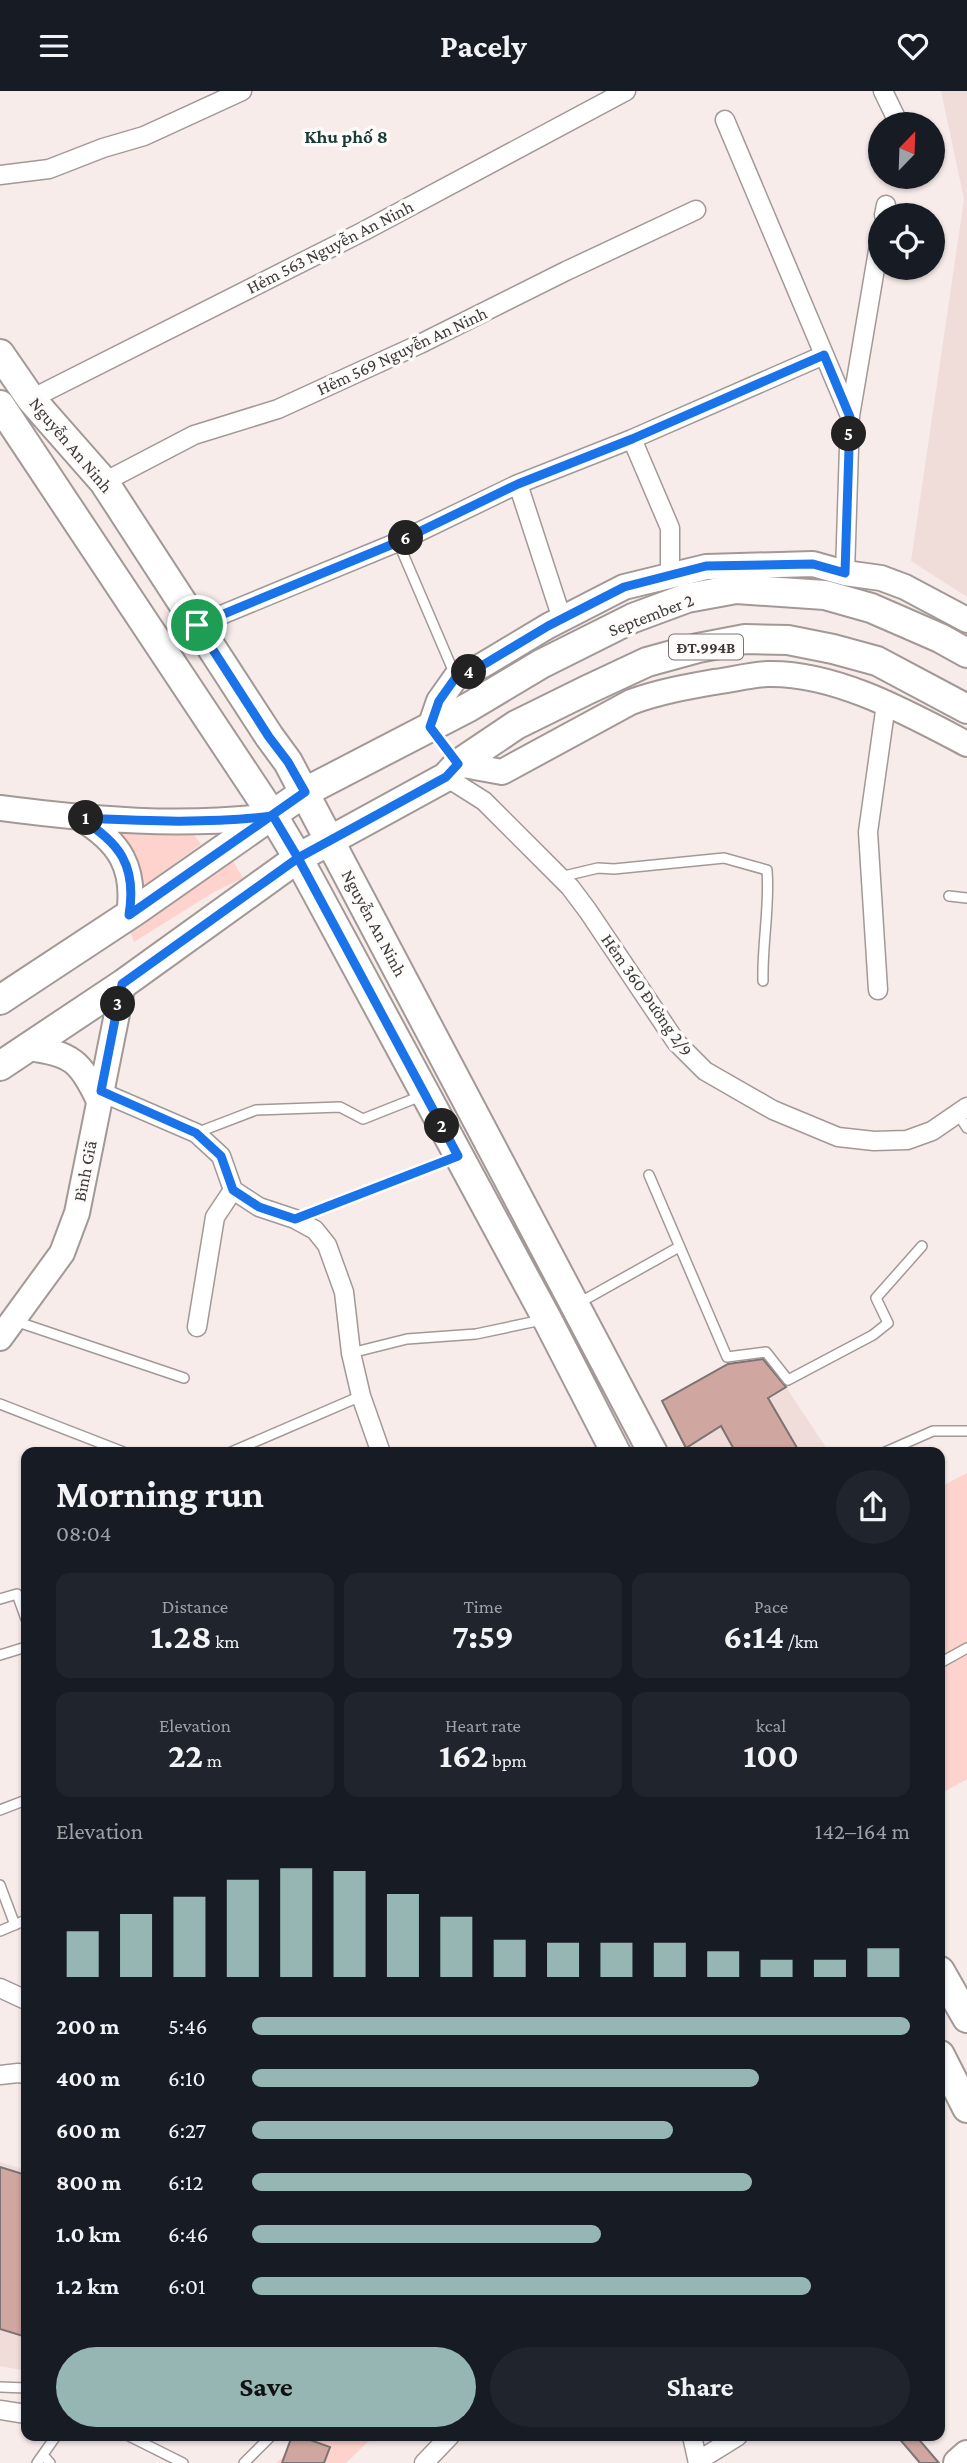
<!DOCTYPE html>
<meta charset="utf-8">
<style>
body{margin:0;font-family:"Crimson Pro",serif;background:#20242c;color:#f1f3f6;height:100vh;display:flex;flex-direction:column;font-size:26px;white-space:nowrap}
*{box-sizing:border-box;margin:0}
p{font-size:23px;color:#9ea1a6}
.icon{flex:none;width:38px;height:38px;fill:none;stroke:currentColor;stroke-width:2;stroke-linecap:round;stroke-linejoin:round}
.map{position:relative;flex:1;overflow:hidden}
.panel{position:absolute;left:21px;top:1356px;width:924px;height:994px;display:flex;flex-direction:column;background:#171b24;border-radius:14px;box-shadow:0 2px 5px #0004}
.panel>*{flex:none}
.needle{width:46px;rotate:23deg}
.controls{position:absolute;left:868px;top:21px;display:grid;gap:14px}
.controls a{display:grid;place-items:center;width:77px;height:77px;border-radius:50%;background:#171b24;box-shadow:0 2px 5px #0004;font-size:35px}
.pin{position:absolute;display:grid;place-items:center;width:60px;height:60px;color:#fff;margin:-30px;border:4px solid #fff;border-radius:50%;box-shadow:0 2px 7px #0007}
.km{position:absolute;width:35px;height:35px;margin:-18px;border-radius:50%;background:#222;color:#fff;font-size:19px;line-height:35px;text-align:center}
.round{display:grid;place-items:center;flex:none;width:74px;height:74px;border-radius:37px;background:#20242c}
.summary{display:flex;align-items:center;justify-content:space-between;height:119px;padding:0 35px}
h1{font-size:38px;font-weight:700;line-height:52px}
.metrics{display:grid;grid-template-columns:repeat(3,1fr);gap:10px;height:119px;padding:7px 35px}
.metrics div{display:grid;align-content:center;border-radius:14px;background:#20242c;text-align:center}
.metrics b{font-size:35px;font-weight:700}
.metrics small{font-size:19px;font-weight:400}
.metrics p{font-size:19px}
.chart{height:196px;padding:14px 35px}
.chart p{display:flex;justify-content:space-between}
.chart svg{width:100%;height:126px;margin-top:7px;stroke:#95b6b3;stroke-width:6}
.primary-button{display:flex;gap:14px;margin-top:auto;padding:14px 35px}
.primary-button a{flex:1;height:80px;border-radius:42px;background:#95b6b3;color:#111;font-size:28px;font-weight:700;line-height:80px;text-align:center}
.primary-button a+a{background:#20242c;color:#f1f3f6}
ul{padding:0 35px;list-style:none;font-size:23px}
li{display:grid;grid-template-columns:112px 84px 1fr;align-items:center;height:52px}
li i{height:18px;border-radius:9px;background:#95b6b3}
header{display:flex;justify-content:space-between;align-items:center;height:91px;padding:0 35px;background:#171b24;font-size:32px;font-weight:700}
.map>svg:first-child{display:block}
.built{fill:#f0ddda}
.green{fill:#fed3cd}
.building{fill:#cfa6a0;stroke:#7c7372;stroke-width:2}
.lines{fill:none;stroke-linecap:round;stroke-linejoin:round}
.lane-casing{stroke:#a29997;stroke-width:12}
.street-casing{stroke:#a29997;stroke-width:21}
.secondary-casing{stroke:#a29997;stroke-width:28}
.primary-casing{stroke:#a29997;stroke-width:32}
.lane{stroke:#fff;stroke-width:9}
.street{stroke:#fff;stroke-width:18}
.secondary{stroke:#fff;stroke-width:24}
.primary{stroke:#fff;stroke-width:28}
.route-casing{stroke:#fff;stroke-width:14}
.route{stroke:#1a73e8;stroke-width:9}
.labels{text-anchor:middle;stroke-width:7;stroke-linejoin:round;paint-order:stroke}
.shield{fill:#fefbfb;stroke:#787474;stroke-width:2}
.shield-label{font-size:16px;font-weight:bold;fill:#3e3a3a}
.street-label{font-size:18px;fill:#3e3a3a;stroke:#fefbfb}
.neighbourhood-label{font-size:19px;font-weight:bold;fill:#193a35;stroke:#fefbfb}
</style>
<header><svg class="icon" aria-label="menu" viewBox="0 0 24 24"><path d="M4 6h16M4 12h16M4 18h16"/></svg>Pacely<svg class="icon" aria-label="heart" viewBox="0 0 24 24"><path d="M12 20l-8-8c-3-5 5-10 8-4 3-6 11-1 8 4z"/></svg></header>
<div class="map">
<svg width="967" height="2372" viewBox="0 0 967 2372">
<rect width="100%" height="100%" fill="#f7ecea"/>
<path class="built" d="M941,0H967V506L911,470L964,108Z
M786,1296L829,1361L689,1362L686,1357Z
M0,2071L26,2079V2280L0,2275Z"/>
<path class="green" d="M108,735L187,741L194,744L201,753L140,798Z
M230,765L243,787L214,801L134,851L130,841L178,809Z
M967,1382V1688L940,1703V1396Z
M305,2345H374L346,2372H276L305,2348Z"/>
<path class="building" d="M763,1268L786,1296L768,1307L800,1362H736L721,1335L686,1357L662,1310L728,1273Z
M0,2076L26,2084V2246L0,2238Z
M292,2345H299L330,2356L324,2372H282Z
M897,2345H916L939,2372H920Z"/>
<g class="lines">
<defs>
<path id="lane" d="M398,451L455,584
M560,786L598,777L614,778L724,767L767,779C770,816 762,852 763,890
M949,805L967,807
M958,1023L967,1037
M196,1042L256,1019L340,1016L363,1028L421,1005
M649,1084L727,1266L766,1261L788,1289L873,1244L888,1232L876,1207L922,1155
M297,1127L457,1066
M577,1213L679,1156
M15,1230L184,1287
M351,1262L407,1248L476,1243L542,1229
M0,1313L126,1362
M229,1362L361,1305
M883,1362L933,1340H967
M0,1508L17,1503L26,1528
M0,1564L26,1556
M940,1572L967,1557
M0,1719L26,1709
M0,1794L15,1834
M0,1840L26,1829
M0,2296L26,2297
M129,2345L183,2372
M43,2364L50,2372
M37,2372L56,2345
M244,2372L271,2345"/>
<path id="street" d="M883,0L899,33
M725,29L850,325
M0,84L49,78L103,57L144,45L242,0
M884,124L886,114
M31,308L364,140L626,0
M632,348L670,437V484
M104,391L194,344L278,318L420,253L566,180L696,119
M518,393L562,528
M845,482L850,325L880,148
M197,534L398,451L518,393L632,348L824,264
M446,686L484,710L570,796L588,820L676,951L705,980L773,1019L838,1046L874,1050L907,1049L932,1040L967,1016
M878,899L868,741L886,613
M101,1001L196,1042L221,1065L233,1099L259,1116L295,1128L315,1139L327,1154L344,1201L351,1262L361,1305L381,1362
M197,1236L215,1126L233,1099
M0,1897L26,1909
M0,1984L18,1982L26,1983
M0,2319L26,2323
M692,2345L698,2372
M698,2370L738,2345
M424,2372L450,2345"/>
<path id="secondary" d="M430,636L439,610L456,586L483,574L548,535L624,496L706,476L813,473L845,482L881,487L905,496L967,529
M458,673L502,681L631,611C658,601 686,596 714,591C731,589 749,584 767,583C835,581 908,622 967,653
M0,717C91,729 182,736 273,725
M80,727C120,751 136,777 129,824
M28,957C72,962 81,971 99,1010
M0,1247L62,1162L77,1122L123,893"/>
<path id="primary" d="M0,263L31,308L104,391L269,645L288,671L653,1362
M0,314L273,725L298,767L547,1228L616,1362
M0,909L135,820L305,701L469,616L541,573L633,527L687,507L736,498L825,504L871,517L940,547L967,562
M0,975L123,893L298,767L446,686L458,673L516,634L587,599L647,571L698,557L745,548L788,549L833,558L877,570L967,618
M940,1880L967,1927
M940,1964L967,2017
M958,2372L967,2364"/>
</defs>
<use href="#lane" class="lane-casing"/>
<use href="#street" class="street-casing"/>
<use href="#secondary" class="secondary-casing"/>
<use href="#primary" class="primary-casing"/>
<use href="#lane" class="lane"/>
<use href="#street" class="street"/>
<use href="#secondary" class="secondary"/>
<use href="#primary" class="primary"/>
</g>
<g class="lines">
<defs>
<path id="route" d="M197,534L269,646L288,671L305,701L129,824C137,775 120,751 79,727C145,730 208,733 273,725L298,767L458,1065L295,1128L259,1116L233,1099L221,1065L196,1042L101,1000L122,893L298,767L446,686L458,673L430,636L439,610L456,586L483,574L548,535L624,496L706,475L813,473L845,482L850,326L824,264L632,348L518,393L398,451L197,534"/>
</defs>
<use href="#route" class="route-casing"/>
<use href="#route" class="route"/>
</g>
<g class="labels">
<rect class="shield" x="669" y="543.5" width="74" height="25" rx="5"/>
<g class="shield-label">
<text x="706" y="562">ĐT.994B</text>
</g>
<g class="street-label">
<text transform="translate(330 156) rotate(-27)" y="6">Hẻm 563 Nguyễn An Ninh</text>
<text transform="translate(402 260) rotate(-25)" y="6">Hẻm 569 Nguyễn An Ninh</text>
<text transform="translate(71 354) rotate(50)" y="6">Nguyễn An Ninh</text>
<text transform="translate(651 524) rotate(-21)" y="6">September 2</text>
<text transform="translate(374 832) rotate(62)" y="6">Nguyễn An Ninh</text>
<text transform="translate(647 904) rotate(55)" y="6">Hẻm 360 Đường 2/9</text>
<text transform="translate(85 1080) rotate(-79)" y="6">Bình Giã</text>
</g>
<g class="neighbourhood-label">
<text x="346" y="52">Khu phố 8</text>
</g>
</g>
</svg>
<div class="controls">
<a><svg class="needle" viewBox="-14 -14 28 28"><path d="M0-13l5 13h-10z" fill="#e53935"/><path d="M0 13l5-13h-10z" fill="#9ea1a6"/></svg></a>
<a><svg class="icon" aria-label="locate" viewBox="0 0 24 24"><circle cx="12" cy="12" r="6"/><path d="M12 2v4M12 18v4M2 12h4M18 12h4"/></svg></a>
</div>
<div class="pin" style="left:197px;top:534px;background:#1e9e55"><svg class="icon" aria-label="arrive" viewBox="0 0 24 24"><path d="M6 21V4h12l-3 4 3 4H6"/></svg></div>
<b class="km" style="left:86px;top:727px">1</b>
<b class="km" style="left:442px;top:1035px">2</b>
<b class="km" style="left:118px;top:913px">3</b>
<b class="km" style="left:469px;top:581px">4</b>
<b class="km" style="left:849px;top:343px">5</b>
<b class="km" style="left:406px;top:447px">6</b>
<section class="panel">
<div class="summary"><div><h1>Morning run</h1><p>08:04</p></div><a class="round"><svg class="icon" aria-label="share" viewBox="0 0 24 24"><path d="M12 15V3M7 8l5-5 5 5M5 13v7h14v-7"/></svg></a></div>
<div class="metrics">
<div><p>Distance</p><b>1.28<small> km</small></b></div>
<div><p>Time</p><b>7:59</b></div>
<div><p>Pace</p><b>6:14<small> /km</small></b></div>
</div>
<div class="metrics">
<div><p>Elevation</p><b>22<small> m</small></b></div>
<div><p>Heart rate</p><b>162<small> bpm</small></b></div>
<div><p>kcal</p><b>100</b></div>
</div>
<div class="chart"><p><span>Elevation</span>142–164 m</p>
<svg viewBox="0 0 160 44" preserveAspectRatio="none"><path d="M5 44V28M15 44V22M25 44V16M35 44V10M45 44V6M55 44V7M65 44V15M75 44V23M85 44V31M95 44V32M105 44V32M115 44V32M125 44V35M135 44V38M145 44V38M155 44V34"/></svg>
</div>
<ul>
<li><b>200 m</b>5:46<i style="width:100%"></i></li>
<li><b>400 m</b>6:10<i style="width:77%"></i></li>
<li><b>600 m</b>6:27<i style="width:64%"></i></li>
<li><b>800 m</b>6:12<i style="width:76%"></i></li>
<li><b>1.0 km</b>6:46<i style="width:53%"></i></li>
<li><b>1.2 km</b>6:01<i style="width:85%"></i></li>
</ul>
<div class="primary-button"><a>Save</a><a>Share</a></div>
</section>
</div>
